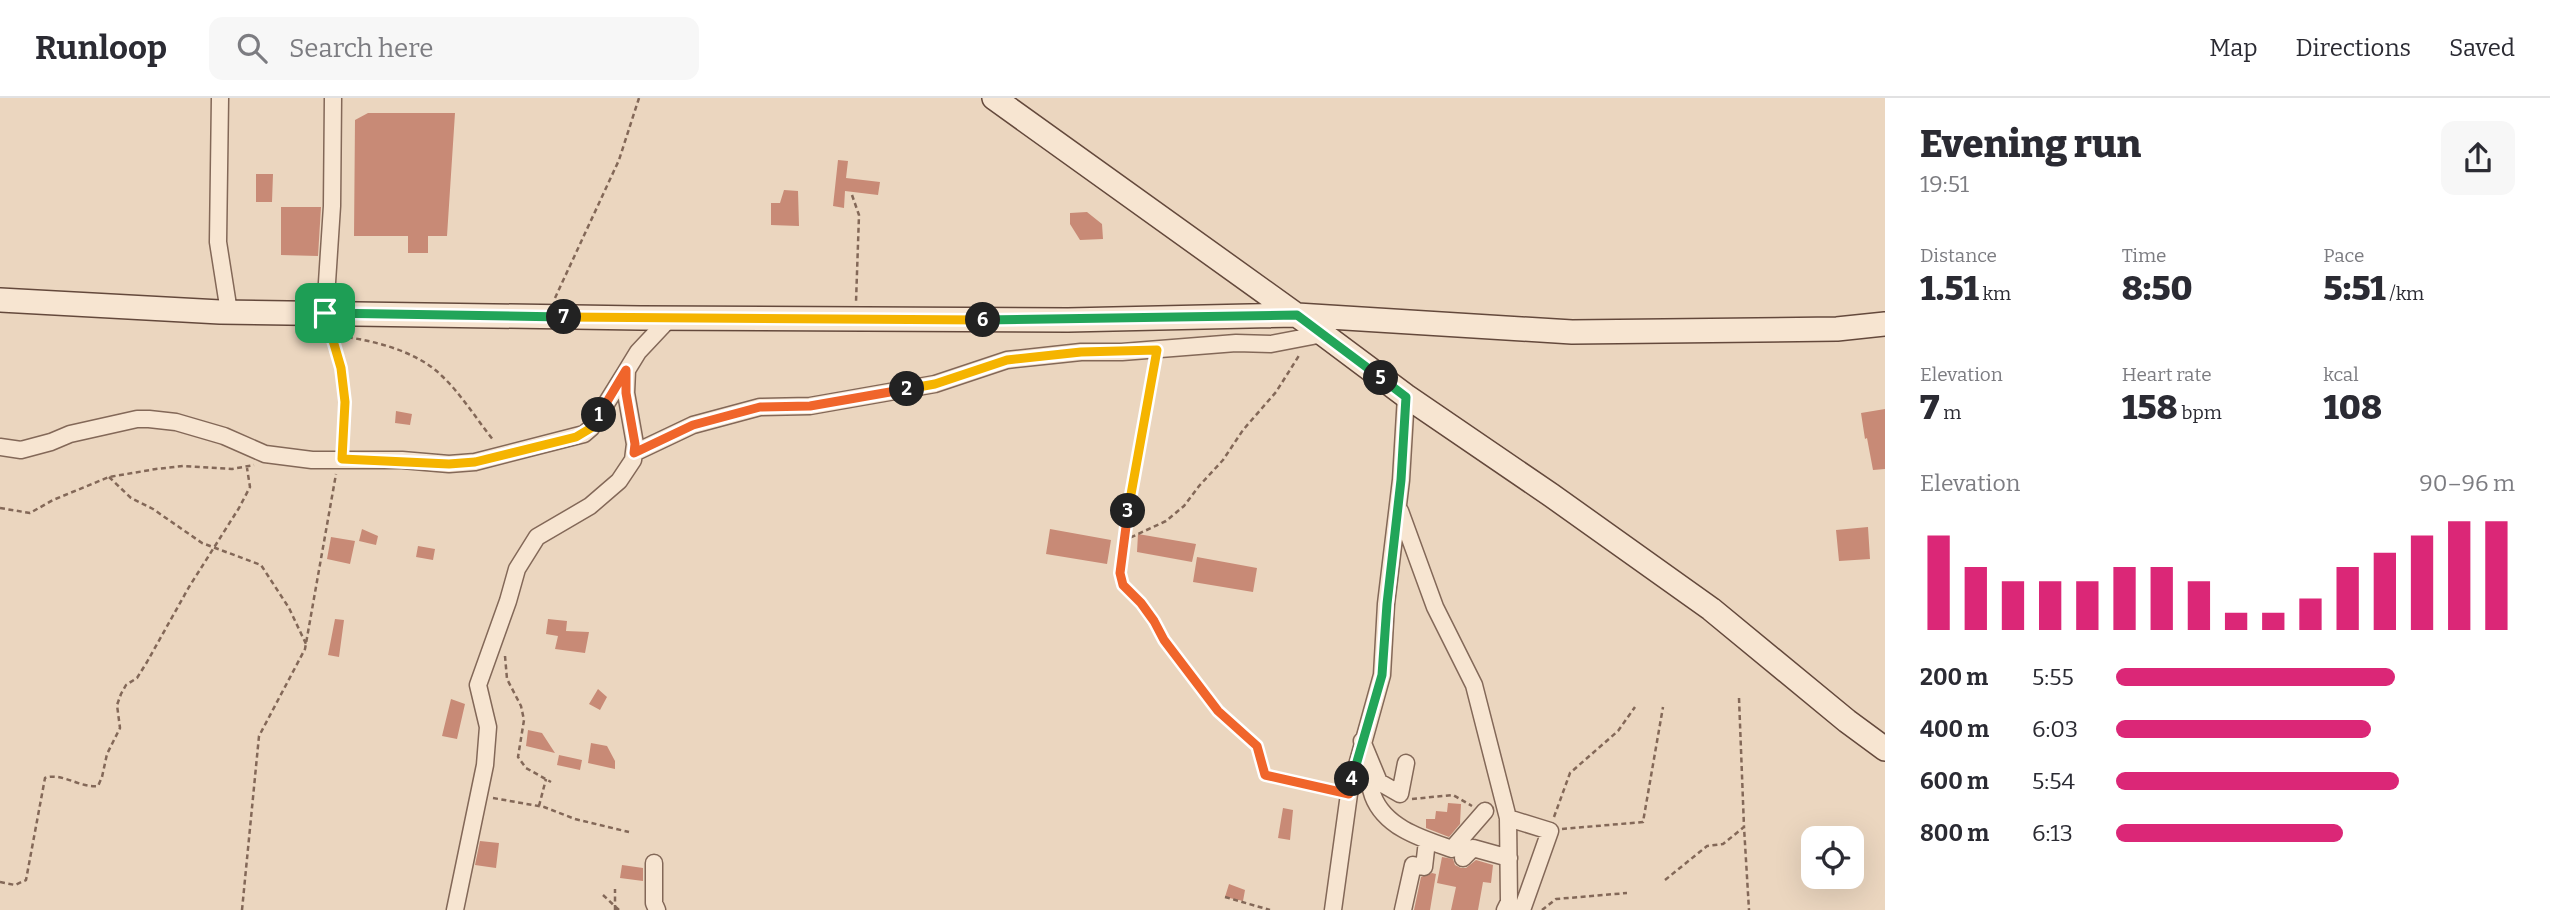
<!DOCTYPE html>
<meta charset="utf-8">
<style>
body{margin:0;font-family:Bitter,serif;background:#f7f7f7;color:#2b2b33;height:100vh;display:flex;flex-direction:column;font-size:26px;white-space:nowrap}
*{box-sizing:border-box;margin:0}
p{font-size:23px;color:#7c7c81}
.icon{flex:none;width:38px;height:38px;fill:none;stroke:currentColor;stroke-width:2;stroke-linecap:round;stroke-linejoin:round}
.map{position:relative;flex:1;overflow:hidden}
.side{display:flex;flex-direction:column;background:#fff;width:665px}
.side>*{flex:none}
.controls{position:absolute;left:1801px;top:728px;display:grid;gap:14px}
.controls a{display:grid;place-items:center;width:63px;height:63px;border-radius:14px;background:#fff;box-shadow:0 7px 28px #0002;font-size:35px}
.pin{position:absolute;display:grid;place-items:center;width:60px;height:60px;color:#fff;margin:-30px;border-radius:14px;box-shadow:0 4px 10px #0006}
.km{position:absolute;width:35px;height:35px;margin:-18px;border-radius:50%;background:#222;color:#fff;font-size:19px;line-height:35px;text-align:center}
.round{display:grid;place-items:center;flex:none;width:74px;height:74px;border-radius:14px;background:#f7f7f7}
.overview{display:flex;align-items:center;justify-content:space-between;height:119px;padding:0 35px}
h1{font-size:38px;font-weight:800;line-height:52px}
.figures{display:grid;grid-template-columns:repeat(3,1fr);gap:10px;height:119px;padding:7px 35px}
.figures div{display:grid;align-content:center}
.figures b{font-size:35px;font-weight:800}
.figures small{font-size:19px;font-weight:400}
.figures p{font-size:19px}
.chart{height:196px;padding:14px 35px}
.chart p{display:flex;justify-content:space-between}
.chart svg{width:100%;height:126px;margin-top:7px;stroke:#db2777;stroke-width:6}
ul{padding:0 35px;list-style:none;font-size:23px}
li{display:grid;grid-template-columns:112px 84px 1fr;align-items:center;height:52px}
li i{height:18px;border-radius:9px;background:#db2777}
header{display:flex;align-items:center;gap:42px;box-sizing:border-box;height:98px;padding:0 35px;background:#fff;border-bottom:2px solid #e1e1e2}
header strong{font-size:33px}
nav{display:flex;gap:38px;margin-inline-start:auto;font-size:24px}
.search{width:490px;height:63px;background:#f7f7f7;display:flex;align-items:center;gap:18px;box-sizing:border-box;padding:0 24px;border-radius:14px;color:#7c7c81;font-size:26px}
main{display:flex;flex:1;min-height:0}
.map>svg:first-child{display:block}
.building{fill:#c88a76}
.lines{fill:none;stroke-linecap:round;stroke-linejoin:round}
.street-casing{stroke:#836858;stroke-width:19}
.secondary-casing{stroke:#64493c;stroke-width:26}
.path{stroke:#836858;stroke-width:2.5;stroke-dasharray:5 3.5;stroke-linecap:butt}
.street{stroke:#f7e5d1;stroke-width:16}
.secondary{stroke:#f7e5d1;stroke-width:23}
.split-1-casing{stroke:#fff;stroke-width:14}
.split-2-casing{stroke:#fff;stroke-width:14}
.split-3-casing{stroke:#fff;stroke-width:14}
.split-4-casing{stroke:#fff;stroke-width:14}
.split-5-casing{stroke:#fff;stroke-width:14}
.split-6-casing{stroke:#fff;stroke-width:14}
.split-7-casing{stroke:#fff;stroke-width:14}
.split-8-casing{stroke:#fff;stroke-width:14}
.split-1{stroke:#f5b400;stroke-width:9}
.split-2{stroke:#f0652b;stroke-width:9}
.split-3{stroke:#f5b400;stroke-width:9}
.split-4{stroke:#f0652b;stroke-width:9}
.split-5{stroke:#22a559;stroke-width:9}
.split-6{stroke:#22a559;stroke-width:9}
.split-7{stroke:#f5b400;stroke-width:9}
.split-8{stroke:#22a559;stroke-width:9}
</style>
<header>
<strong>Runloop</strong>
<div class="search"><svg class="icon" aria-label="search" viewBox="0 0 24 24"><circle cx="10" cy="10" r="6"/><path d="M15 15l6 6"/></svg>Search here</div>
<nav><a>Map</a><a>Directions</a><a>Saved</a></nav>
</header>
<main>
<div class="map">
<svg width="1885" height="812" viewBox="0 0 1885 812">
<rect width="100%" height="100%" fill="#ebd6bf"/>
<path class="building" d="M368,15H455L447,138H428V155H408V138H354L355,22Z
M838,62L848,63L846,80L880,84L878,97L845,93L844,110L833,108Z
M256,76H273L272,104H256Z
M784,92L798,93L799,128L771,127V105H780Z
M281,109H321L318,158L281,157Z
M1087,114L1102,126L1103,141L1080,142L1070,126V115Z
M1885,311V371L1873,372L1867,340L1865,341L1861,315Z
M396,313L412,316L410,327L395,325Z
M1868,429L1870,461L1839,463L1836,432Z
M362,431L378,438L376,447L359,443Z
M1050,431L1111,442L1107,466L1046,456Z
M1138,436L1196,446L1192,464L1137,454Z
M331,439L355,443L350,466L327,461Z
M418,448L435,451L433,462L416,459Z
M1197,459L1257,470L1253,494L1193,484Z
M335,521L344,522L339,559L328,557Z
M548,521L567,523L566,533L589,534L585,555L555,551L558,538L546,536Z
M598,591L607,599L600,612L589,606Z
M451,601L465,606L457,641L442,638Z
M528,632L542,635L555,655L526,648Z
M591,645L607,648L615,663V671L588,665Z
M559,657L582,662L580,672L557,667Z
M1448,705L1461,706L1460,726L1449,739L1426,730V721H1435L1436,713L1447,714Z
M1283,710L1293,712L1290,742L1278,740Z
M480,743L499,745L496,770L475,767Z
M1442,759L1453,761L1455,767L1461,770H1466L1476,762L1493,767L1491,785L1483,784L1478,812H1451L1456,789L1437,785Z
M622,767L643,770V783L620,780Z
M1432,775L1436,776L1430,812H1414L1421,779Z
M1229,786L1245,792L1243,803L1225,799Z"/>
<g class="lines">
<defs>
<path id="street" d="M220,0L218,144L229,214
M325,215L332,108L333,0
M0,349L21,352L51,344L70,336L137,321H149L176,324L224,338L265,356L312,362H402L449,366L475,364L584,336L591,330L627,272
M634,355L693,327L760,309L810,308L935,286L1007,262L1081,254H1122L1236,245L1271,246L1323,236
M1400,413L1435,509L1474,587L1508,720L1509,804L1505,812
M1406,665L1400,696L1379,684L1362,643C1366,661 1367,681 1373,698C1385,730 1423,741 1452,751L1485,713
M1508,720L1550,733
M1463,760L1473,750L1509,760
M654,765V805L657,812
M455,812L485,667L488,629L478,587L508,503L517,471L537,439L590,408L619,383L633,362L635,346L626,295L627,272L638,254L669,221
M1333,812L1349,696L1382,577L1386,506L1401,382L1406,298
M1403,812L1413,767L1424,769L1427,743
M1522,812L1550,733"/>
<path id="secondary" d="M994,0L1323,236L1406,298L1551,397L1711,511L1847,623L1885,651
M0,202L220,214L640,220L1068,222L1297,217L1572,234L1837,231L1885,226"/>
</defs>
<use href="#street" class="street-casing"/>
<use href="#secondary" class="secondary-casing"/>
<path class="path" d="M852,97L859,117L856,204
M555,200L619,62L639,0
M329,233L341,269L345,304L343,346
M331,237C367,241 415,251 442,278C462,297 477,322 494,343
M1155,265L1122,454L1120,475L1123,487L1141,505L1164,542L1218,613L1257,648L1265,677L1336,694
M109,379L131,400L153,411L202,445L261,467L289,510L306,546
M0,410L30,415L53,402L109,379L156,371L183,368L232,371L254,367
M1123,443L1166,423L1184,408L1199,388L1223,362L1243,332L1276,294L1300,256
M505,558L507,581L521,608L524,622L518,659L526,670L551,684
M1739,600L1744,729
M493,700L544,709L575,721L629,734
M1412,701L1453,697L1472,708
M539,708L546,681
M1554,719L1570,675L1618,633L1635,609
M1562,731L1643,724L1663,609
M1665,782L1707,748L1723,746L1744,729L1749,812
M0,784L15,787L26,782L45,680C62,674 79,690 98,688L102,679L107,656L120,630L117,607L121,596L126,587L137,580L147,564L189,489L239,410L250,389L247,370
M603,797L619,812
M1225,799L1270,812
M242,812L259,638L305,551L336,376
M615,812V791
M1542,812L1556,801L1627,795"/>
<use href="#street" class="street"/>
<use href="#secondary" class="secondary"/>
</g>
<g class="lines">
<defs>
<path id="split-1" d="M325,215L341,270L345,304L342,361L449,366L475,364L576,339L591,330L599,317"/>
<path id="split-2" d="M599,317L626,272V295L635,346L634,355L693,327L760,309L810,308L907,291"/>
<path id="split-3" d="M907,291L935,286L1007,262L1081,254L1157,252L1128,413"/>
<path id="split-4" d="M1128,413L1120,475L1123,487L1141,505L1154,523L1164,542L1218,613L1257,648L1265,677L1349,696L1352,681"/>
<path id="split-5" d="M1352,681L1382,577L1387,506L1401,382L1406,299L1381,280"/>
<path id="split-6" d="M983,222L1297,217L1381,280"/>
<path id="split-7" d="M564,219L983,222"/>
<path id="split-8" d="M325,215L564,219"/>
</defs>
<use href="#split-1" class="split-1-casing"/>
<use href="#split-2" class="split-2-casing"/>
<use href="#split-3" class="split-3-casing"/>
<use href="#split-4" class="split-4-casing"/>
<use href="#split-5" class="split-5-casing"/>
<use href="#split-6" class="split-6-casing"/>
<use href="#split-7" class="split-7-casing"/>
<use href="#split-8" class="split-8-casing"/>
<use href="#split-1" class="split-1"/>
<use href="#split-2" class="split-2"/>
<use href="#split-3" class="split-3"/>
<use href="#split-4" class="split-4"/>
<use href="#split-5" class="split-5"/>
<use href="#split-6" class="split-6"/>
<use href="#split-7" class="split-7"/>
<use href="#split-8" class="split-8"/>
</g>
</svg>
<div class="controls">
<a><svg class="icon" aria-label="locate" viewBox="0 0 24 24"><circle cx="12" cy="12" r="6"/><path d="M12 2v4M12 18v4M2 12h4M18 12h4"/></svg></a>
</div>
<div class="pin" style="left:325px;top:215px;background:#1e9e55"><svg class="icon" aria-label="arrive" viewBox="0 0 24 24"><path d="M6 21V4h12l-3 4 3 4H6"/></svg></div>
<b class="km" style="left:599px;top:317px">1</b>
<b class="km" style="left:907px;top:291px">2</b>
<b class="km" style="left:1128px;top:413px">3</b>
<b class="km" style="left:1352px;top:681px">4</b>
<b class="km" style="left:1381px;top:280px">5</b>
<b class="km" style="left:983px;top:222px">6</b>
<b class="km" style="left:564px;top:219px">7</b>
</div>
<section class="side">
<div class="overview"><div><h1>Evening run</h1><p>19:51</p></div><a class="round"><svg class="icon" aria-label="share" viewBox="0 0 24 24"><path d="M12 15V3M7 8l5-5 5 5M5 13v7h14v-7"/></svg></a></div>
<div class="figures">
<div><p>Distance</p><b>1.51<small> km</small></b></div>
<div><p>Time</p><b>8:50</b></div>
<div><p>Pace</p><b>5:51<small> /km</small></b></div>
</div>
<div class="figures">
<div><p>Elevation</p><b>7<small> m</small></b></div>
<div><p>Heart rate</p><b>158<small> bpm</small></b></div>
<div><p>kcal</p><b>108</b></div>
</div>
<div class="chart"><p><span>Elevation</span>90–96 m</p>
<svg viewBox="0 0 160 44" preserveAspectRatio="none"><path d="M5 44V11M15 44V22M25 44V27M35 44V27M45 44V27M55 44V22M65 44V22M75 44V27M85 44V38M95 44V38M105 44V33M115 44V22M125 44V17M135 44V11M145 44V6M155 44V6"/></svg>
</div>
<ul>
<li><b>200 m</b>5:55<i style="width:70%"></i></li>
<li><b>400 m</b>6:03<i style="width:64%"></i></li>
<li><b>600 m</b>5:54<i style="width:71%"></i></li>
<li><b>800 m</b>6:13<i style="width:57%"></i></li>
</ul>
</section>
</main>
